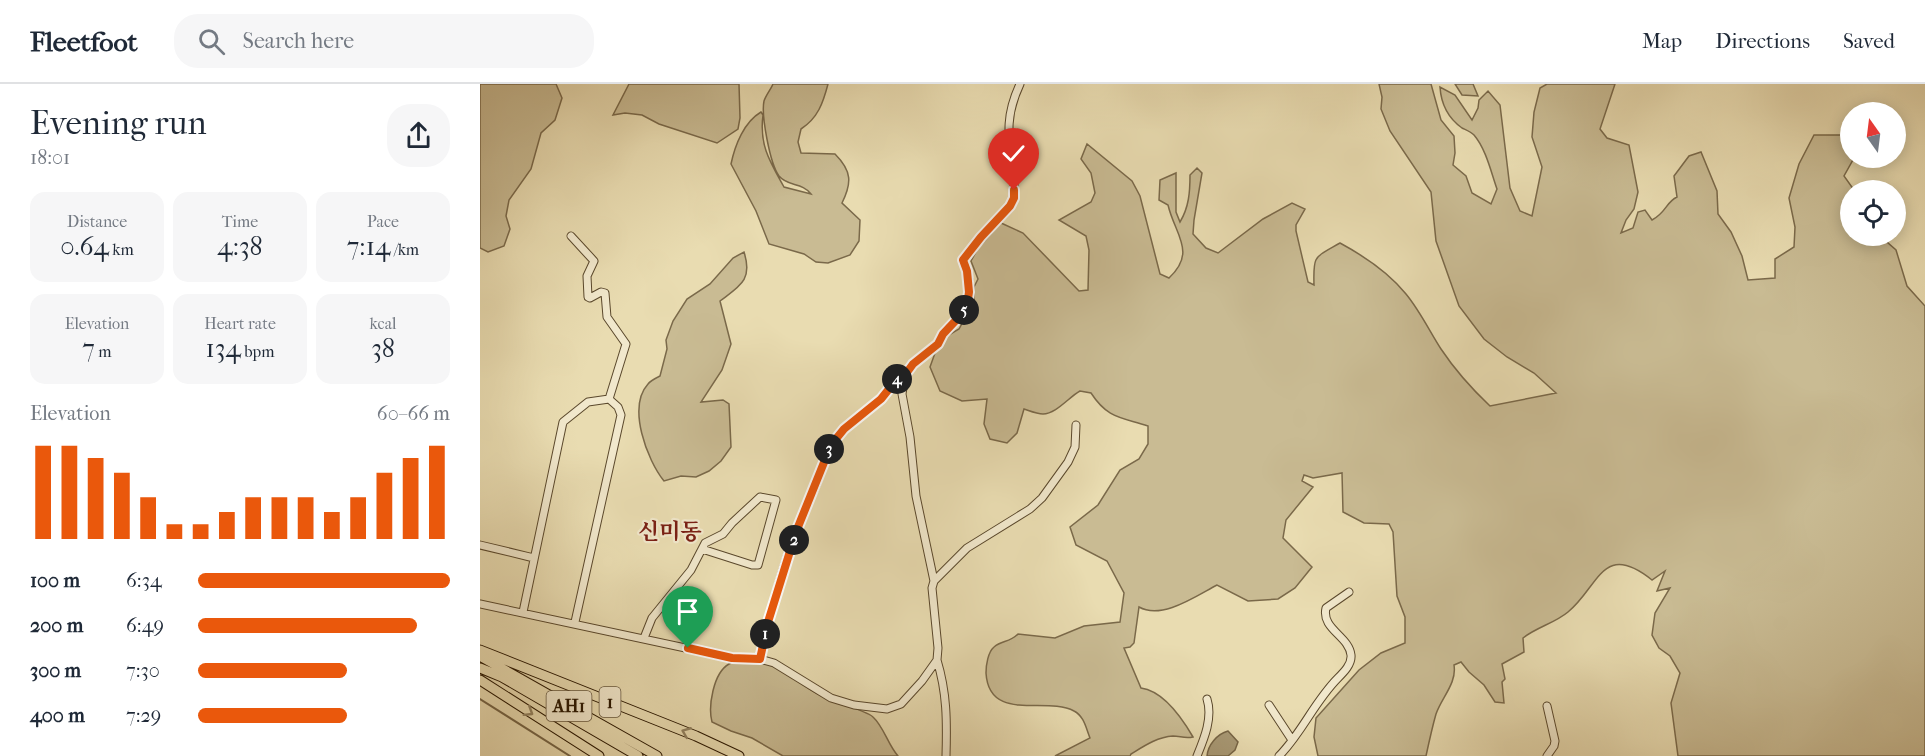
<!DOCTYPE html>
<meta charset="utf-8">
<style>
body{margin:0;font-family:"IM FELL French Canon","Noto Serif KR",serif;background:#f6f6f7;color:#1f2937;height:100vh;display:flex;flex-direction:column;font-size:22px;white-space:nowrap}
*{box-sizing:border-box;margin:0}
p{font-size:20px;color:#747a83}
.icon{flex:none;width:33px;height:33px;fill:none;stroke:currentColor;stroke-width:2;stroke-linecap:round;stroke-linejoin:round}
.map{position:relative;flex:1;overflow:hidden}
.drawer{display:flex;flex-direction:column;background:#fff;width:480px}
.drawer>*{flex:none}
.needle{width:39px;rotate:346deg}
.buttons{position:absolute;left:1360px;top:18px;display:grid;gap:12px}
.buttons a{display:grid;place-items:center;width:66px;height:66px;border-radius:50%;background:#fff;box-shadow:0 3px 15px #0003;font-size:30px}
.pin{position:absolute;display:grid;place-items:center;width:51px;height:51px;color:#fff;margin:-62px -26px;border-radius:50% 50% 50% 0;rotate:-45deg;box-shadow:0 0 6px #0007}
.pin .icon{rotate:45deg}
.km{position:absolute;width:30px;height:30px;margin:-15px;border-radius:50%;background:#222;color:#fff;font-size:16px;line-height:30px;text-align:center}
.round{display:grid;place-items:center;flex:none;width:63px;height:63px;border-radius:24px;background:#f6f6f7}
.overview{display:flex;align-items:center;justify-content:space-between;height:102px;padding:0 30px}
h1{font-size:33px;font-weight:600;line-height:45px}
.metrics{display:grid;grid-template-columns:repeat(3,1fr);gap:9px;height:102px;padding:6px 30px}
.metrics div{display:grid;align-content:center;border-radius:15px;background:#f6f6f7;text-align:center}
.metrics b{font-size:26px;font-weight:600}
.metrics small{font-size:16px;font-weight:400}
.metrics p{font-size:16px}
.chart{height:168px;padding:12px 30px}
.chart p{display:flex;justify-content:space-between}
.chart svg{width:100%;height:108px;margin-top:6px;stroke:#ea580c;stroke-width:6}
ul{padding:0 30px;list-style:none;font-size:20px}
li{display:grid;grid-template-columns:96px 72px 1fr;align-items:center;height:45px}
li i{height:15px;border-radius:8px;background:#ea580c}
header{display:flex;align-items:center;gap:36px;box-sizing:border-box;height:84px;padding:0 30px;background:#fff;border-bottom:2px solid #e0e1e3}
header strong{font-size:28px}
nav{display:flex;gap:33px;margin-inline-start:auto;font-size:21px}
.search{width:420px;height:54px;background:#f6f6f7;display:flex;align-items:center;gap:15px;box-sizing:border-box;padding:0 21px;border-radius:24px;color:#747a83;font-size:22px}
main{display:flex;flex:1;min-height:0}
.map>svg:first-child{display:block}
.green{fill:#c9bb93;stroke:#7a694a;stroke-width:1.5}
.water{fill:#a89975;stroke:#766546;stroke-width:1.5}
.lines{fill:none;stroke-linecap:round;stroke-linejoin:round}
.stream{stroke:#766546;stroke-width:2}
.minor-casing{stroke:#5a482c;stroke-width:9}
.highway-casing{stroke:#2a1700;stroke-width:11}
.minor{stroke:#f1e8cc;stroke-width:7}
.highway{stroke:#e9dcb1;stroke-width:9}
.oneway{stroke:#938361}
.route-casing{stroke:#fff;stroke-width:12}
.route{stroke:#ea580c;stroke-width:8}
.labels{text-anchor:middle;stroke-width:4.5;stroke-linejoin:round;paint-order:stroke}
.shield{fill:#f1e8cc;stroke:#66563d;stroke-width:1.5}
.shield-label{font-size:18px;font-weight:bold;fill:#2a1700}
.quarter-label{font-size:22px;font-weight:bold;fill:#7a1f14;stroke:#f1e8cc}
</style>
<header>
<strong>Fleetfoot</strong>
<div class="search"><svg class="icon" aria-label="search" viewBox="0 0 24 24"><circle cx="10" cy="10" r="6"/><path d="M15 15l6 6"/></svg>Search here</div>
<nav><a>Map</a><a>Directions</a><a>Saved</a></nav>
</header>
<main>
<section class="drawer">
<div class="overview"><div><h1>Evening run</h1><p>18:01</p></div><a class="round"><svg class="icon" aria-label="share" viewBox="0 0 24 24"><path d="M12 15V3M7 8l5-5 5 5M5 13v7h14v-7"/></svg></a></div>
<div class="metrics">
<div><p>Distance</p><b>0.64<small> km</small></b></div>
<div><p>Time</p><b>4:38</b></div>
<div><p>Pace</p><b>7:14<small> /km</small></b></div>
</div>
<div class="metrics">
<div><p>Elevation</p><b>7<small> m</small></b></div>
<div><p>Heart rate</p><b>134<small> bpm</small></b></div>
<div><p>kcal</p><b>38</b></div>
</div>
<div class="chart"><p><span>Elevation</span>60–66 m</p>
<svg viewBox="0 0 160 44" preserveAspectRatio="none"><path d="M5 44V6M15 44V6M25 44V11M35 44V17M45 44V27M55 44V38M65 44V38M75 44V33M85 44V27M95 44V27M105 44V27M115 44V33M125 44V27M135 44V17M145 44V11M155 44V6"/></svg>
</div>
<ul>
<li><b>100 m</b>6:34<i style="width:100%"></i></li>
<li><b>200 m</b>6:49<i style="width:87%"></i></li>
<li><b>300 m</b>7:30<i style="width:59%"></i></li>
<li><b>400 m</b>7:29<i style="width:59%"></i></li>
</ul>
</section>
<div class="map">
<svg width="1445" height="672" viewBox="0 0 1445 672">
<rect width="100%" height="100%" fill="#e9dcb1"/>
<filter id="stains"><feTurbulence type="fractalNoise" baseFrequency=".00333" numOctaves="4"/><feColorMatrix values="0 0 0 0 .2 0 0 0 0 .09 0 0 0 0 .02 0 0 0 .5 -.17"/></filter>
<radialGradient id="worn" r=".72"><stop offset=".6" stop-color="#630" stop-opacity="0"/><stop offset="1" stop-color="#630" stop-opacity=".3"/></radialGradient>
<path class="green" d="M0,0H76L82,14L75,36L61,49L51,85L29,116L26,132L30,145L24,162L8,168L0,164Z
M149,0H259L260,34L258,45L237,59L179,40L162,31L145,29L133,31Z
M293,0H348C343,19 338,34 321,45L318,58L321,69L355,70C372,87 372,99 362,119L380,136L379,157L370,171L348,179L336,178L324,170L289,160L276,127L251,80C255,61 264,38 281,28L283,31C279,61 290,78 304,103L331,110C322,98 308,103 299,92C290,80 281,31 284,17C286,11 291,5 293,0Z
M899,0H951L961,36L974,52L975,69L973,81L986,92L992,109L1011,120L1017,105C1011,88 1006,65 994,51C991,48 986,46 982,44C968,34 961,19 960,3L975,11L992,36L998,24L999,16L1008,7L1020,21L1030,104L1040,127L1052,132L1062,83L1052,53L1054,28L1060,4L1067,0H1135L1120,45L1127,54L1149,61L1158,108L1154,125L1146,136L1141,149L1153,144L1158,128L1165,126L1172,136C1186,129 1186,118 1197,113L1194,92L1209,72L1221,68L1237,107L1238,130L1251,148L1262,172L1268,196L1295,194V175L1314,163L1315,143L1309,114L1319,80L1334,51H1371V74H1374L1364,92L1374,106H1371V152H1400L1416,166L1427,202L1445,222V672H1198L1191,619L1200,589L1190,572L1179,564L1172,551L1175,529L1190,504L1177,507L1185,487L1172,496C1122,456 1119,503 1088,528C1075,539 1057,543 1043,554L1044,568L1022,580L1025,595L1022,598L1024,619L1015,618L1004,601L989,588L981,578L974,581C977,599 962,613 956,630C952,644 949,658 946,672H838L834,653L836,634L879,586L901,569L925,559V533L917,512L913,448L909,440L884,439L863,428L862,389L833,394L824,391L822,397L833,403L806,436L803,454L832,483L815,504L798,515L768,517L737,501C716,512 682,536 659,523L654,559L650,563L644,564L661,604C683,607 702,634 713,653C705,655 700,652 693,652C677,653 664,662 651,670L650,672H575L610,654C606,644 604,632 594,627C566,612 509,639 506,589C506,581 508,568 514,563C522,556 529,559 538,550L575,554L604,542L640,538L644,509L627,477L596,461L590,443L618,421L640,386L659,375L668,360V342C641,333 628,335 611,309L600,307C589,313 576,330 563,330C557,330 550,327 544,325L537,349L527,359L510,355L504,340L507,315L482,317L460,307L450,283L455,269L467,252L479,245L494,218V203L498,195L491,177L502,157L521,139L543,149L599,207L608,206L609,166L606,152L579,136L611,118L615,109L611,89L601,75L607,60L652,97L660,112L680,190L689,194C717,168 695,151 688,121L679,116L680,96L696,89V128L700,138C709,123 710,108 710,91L717,84L722,89L714,136L713,150L726,164L738,169L783,135L812,119L825,125L816,141V147L828,198L834,201C833,171 834,174 860,159C884,172 909,189 926,210C940,227 950,248 961,265C975,286 992,305 1010,322L1076,309L1054,289L1027,273L1004,255L979,222L956,157L951,108L910,47L901,25L902,13Z
M975,0H993L998,12L982,11Z
M264,168C273,196 260,202 240,217L251,260L242,286L221,318L243,316L249,320L251,363L241,377L229,387L216,393L201,392L184,397C167,376 147,323 168,300C170,297 176,294 180,292L187,265L186,256L193,237L207,215L230,200L253,174Z
M264,577C272,581 282,578 291,581C311,588 323,604 342,612C353,617 387,627 393,633C404,643 408,661 418,672H303L272,654L251,647L232,638C228,623 233,589 249,580C253,578 260,578 264,577Z"/>
<path class="water" d="M748,647L758,658L755,666L748,672H727C728,661 737,650 748,647Z"/>
<g class="lines">
<path class="stream" d="M0,615L90,672"/>
<defs>
<path id="minor" d="M91,152L114,177L107,192L108,213L110,214L121,208L125,209L127,233L146,260L129,315
M0,461L54,474
M454,497L436,412L430,353L422,310L425,291L433,280L458,260L463,250L487,222L489,196L483,176L530,122L534,114C536,68 518,47 540,0
M0,520L252,574L280,575L294,579L351,614L374,621L407,625L421,620L442,597L457,576L458,564L452,504L454,497L487,464L550,425L562,414L588,378L595,363L596,341
M43,528L83,338L108,318L129,315L138,323L141,331L95,538
M164,554L172,534L211,486L225,459L243,450L252,439L280,413L296,416L278,481H272L222,465
M280,575C293,518 308,458 334,406C341,391 343,373 352,359C365,341 384,331 399,316C409,307 414,297 425,291
M457,576C467,609 467,637 466,672
M789,621L812,656
M717,672C724,655 733,634 727,615
M799,672C822,649 834,618 858,594C864,588 872,580 871,571C869,552 841,545 846,524L869,508
M1067,672L1074,662L1075,657L1067,622"/>
<path id="highway" d="M0,566L216,652L259,672
M0,572L177,672
M0,584L22,593L158,672
M0,596L119,672"/>
</defs>
<use href="#minor" class="minor-casing"/>
<use href="#highway" class="highway-casing"/>
<use href="#minor" class="minor"/>
<use href="#highway" class="highway"/>
</g>
<defs><path id="oneway-chevron" d="M-2-3.5L2.5 0L-2 3.5" fill="none" stroke-width="1.6" stroke-linecap="round" stroke-linejoin="round" transform="scale(1.5)"/></defs>
<g class="oneway">
<use href="#oneway-chevron" transform="translate(49 628) rotate(32)"/>
<use href="#oneway-chevron" transform="translate(206 648) rotate(-158)"/>
</g>
<g class="lines">
<defs>
<path id="route" d="M208,564L252,574L280,575L288,538L316,448L351,361L364,345L401,315L417,295L425,291L433,280L458,260L463,250L480,232L487,222L489,208L487,187L483,176L501,153L530,122L534,114V106"/>
</defs>
<use href="#route" class="route-casing"/>
<use href="#route" class="route"/>
</g>
<g class="labels">
<g class="shield">
<rect x="119.5" y="603" width="21" height="30" rx="4.5"/>
<rect x="66.5" y="607" width="45" height="30" rx="4.5"/>
</g>
<g class="shield-label">
<text x="130" y="624">1</text>
<text x="89" y="628">AH1</text>
</g>
<g class="quarter-label">
<text x="190" y="455">신미동</text>
</g>
</g>
<rect width="100%" height="100%" filter="url(#stains)"/>
<rect width="100%" height="100%" fill="url(#worn)"/>
</svg>
<div class="buttons">
<a><svg class="needle" viewBox="-14 -14 28 28"><path d="M0-13l5 13h-10z" fill="#e53935"/><path d="M0 13l5-13h-10z" fill="#747a83"/></svg></a>
<a><svg class="icon" aria-label="locate" viewBox="0 0 24 24"><circle cx="12" cy="12" r="6"/><path d="M12 2v4M12 18v4M2 12h4M18 12h4"/></svg></a>
</div>
<div class="pin" style="left:208px;top:564px;background:#1e9e55"><svg class="icon" aria-label="arrive" viewBox="0 0 24 24"><path d="M6 21V4h12l-3 4 3 4H6"/></svg></div>
<div class="pin" style="left:534px;top:106px;background:#d93025"><svg class="icon" aria-label="check" viewBox="0 0 24 24"><path d="M5 12l5 5 9-10"/></svg></div>
<b class="km" style="left:285px;top:550px">1</b>
<b class="km" style="left:314px;top:456px">2</b>
<b class="km" style="left:349px;top:365px">3</b>
<b class="km" style="left:417px;top:295px">4</b>
<b class="km" style="left:484px;top:226px">5</b>
</div>
</main>
